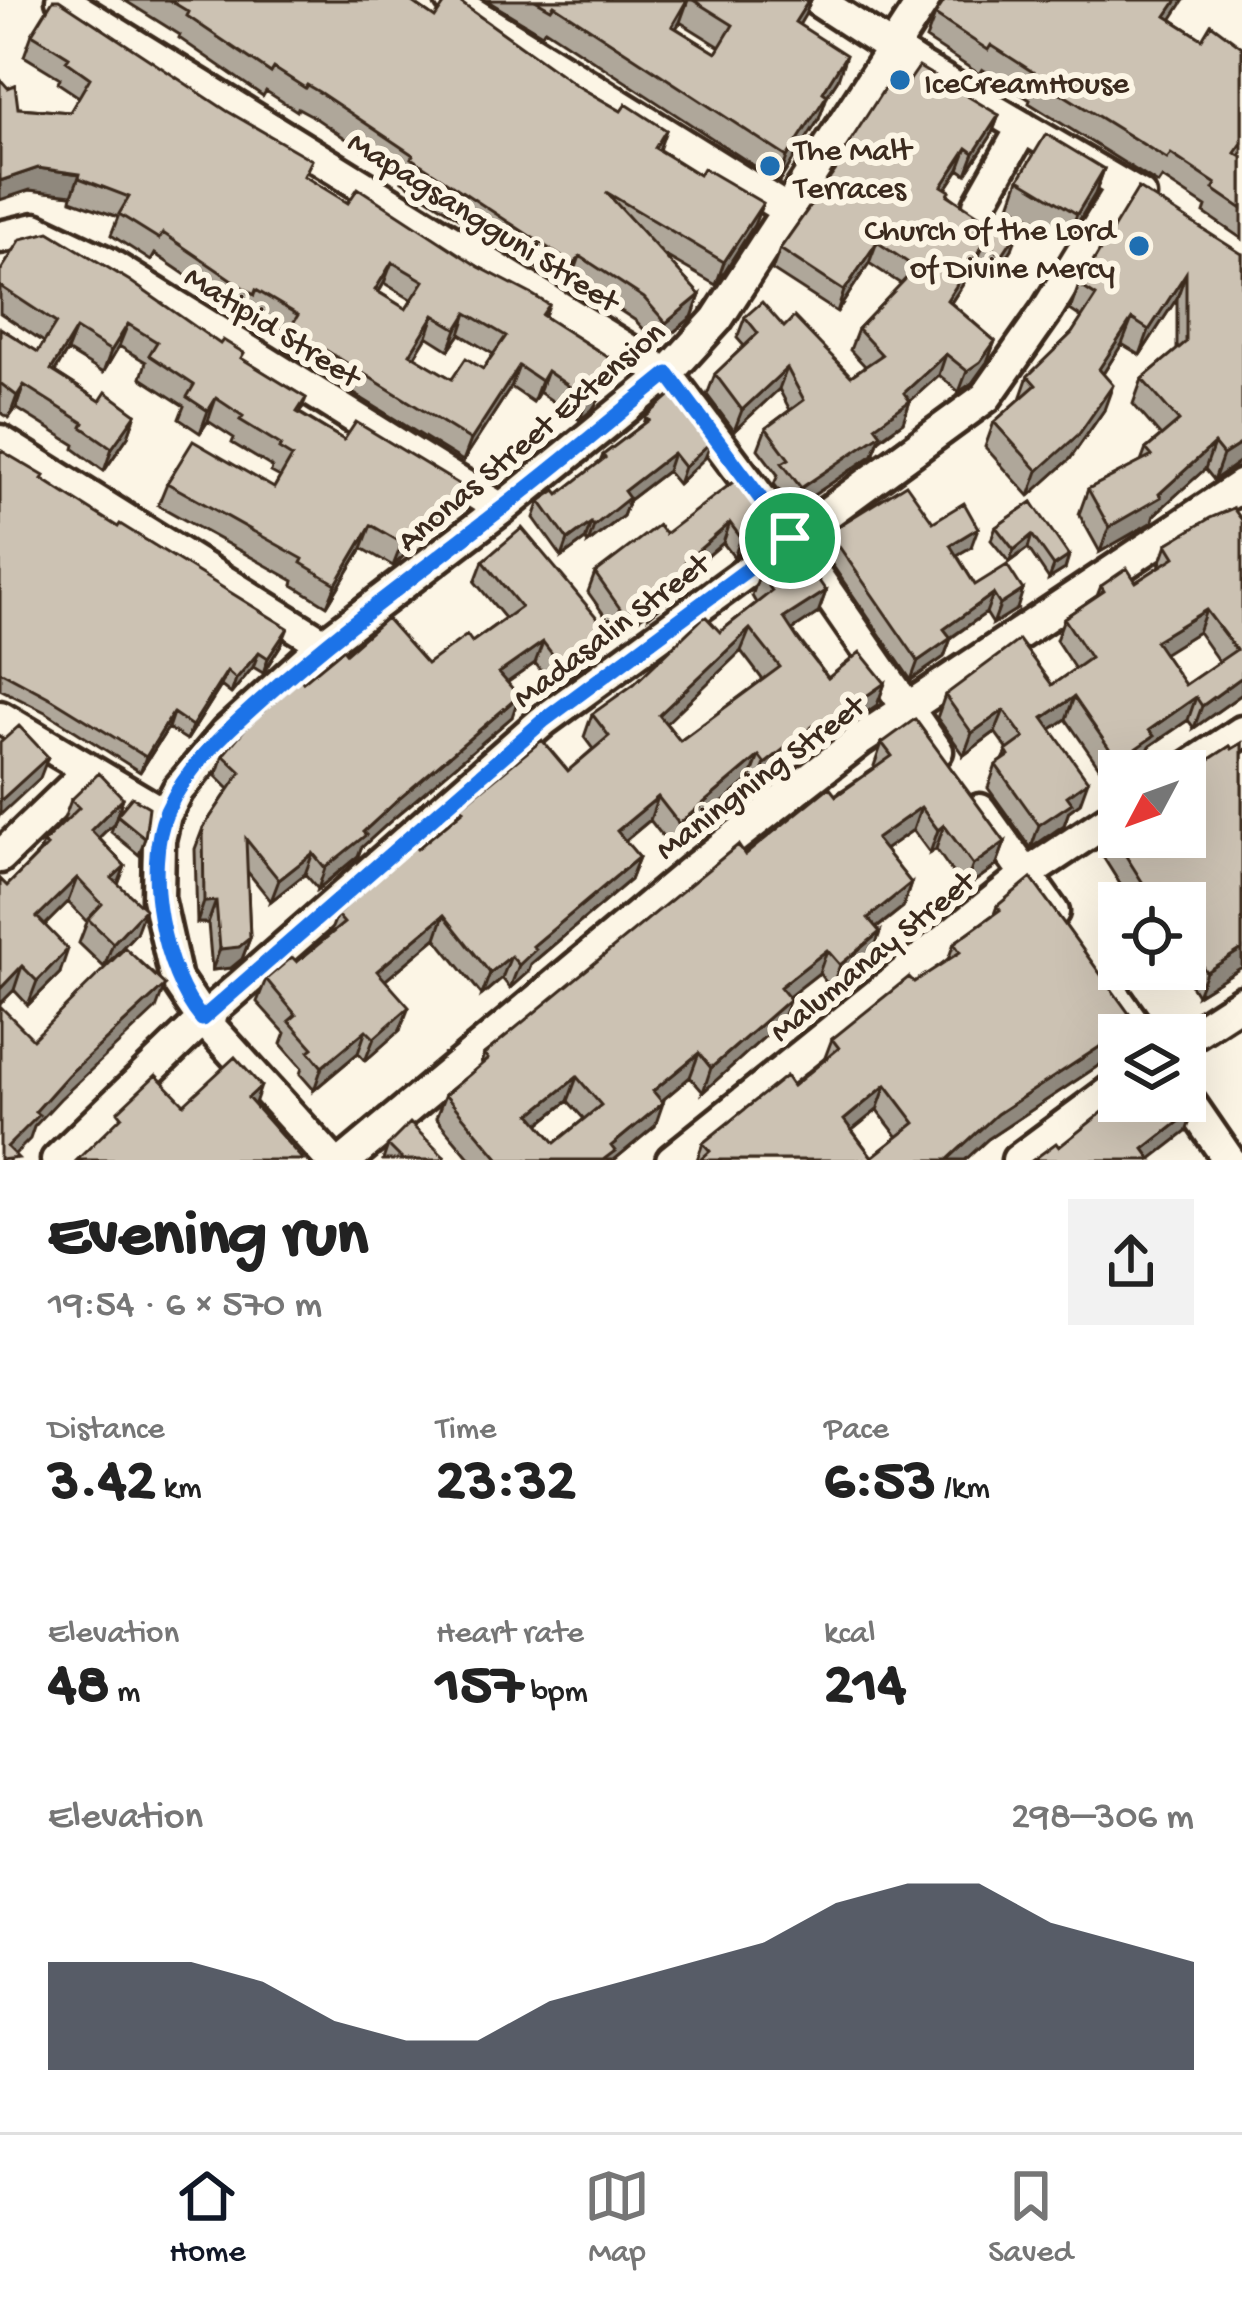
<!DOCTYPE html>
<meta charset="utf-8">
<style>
body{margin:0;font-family:"Gochi Hand",sans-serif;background:#f2f2f2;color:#222;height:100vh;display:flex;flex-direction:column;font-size:45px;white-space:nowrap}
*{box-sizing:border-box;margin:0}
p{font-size:39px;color:#767676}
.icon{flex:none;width:66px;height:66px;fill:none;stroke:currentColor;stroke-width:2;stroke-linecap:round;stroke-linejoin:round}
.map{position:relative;height:1160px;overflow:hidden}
.panel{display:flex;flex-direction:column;background:#fff;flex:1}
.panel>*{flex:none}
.needle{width:78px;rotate:229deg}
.fabs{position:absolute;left:1098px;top:750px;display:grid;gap:24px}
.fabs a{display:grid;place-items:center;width:108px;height:108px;border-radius:0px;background:#fff;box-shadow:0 12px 48px #0002;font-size:60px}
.pin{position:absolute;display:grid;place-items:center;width:102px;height:102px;color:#fff;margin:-51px;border:6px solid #fff;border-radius:50%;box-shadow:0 3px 12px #0007}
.round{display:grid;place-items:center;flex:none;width:126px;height:126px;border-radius:0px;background:#f2f2f2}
.overview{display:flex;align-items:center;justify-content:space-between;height:204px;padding:0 48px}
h1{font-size:66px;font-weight:700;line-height:90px}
.figures{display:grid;grid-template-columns:repeat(3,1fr);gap:18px;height:204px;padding:12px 48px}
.figures div{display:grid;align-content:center}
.figures b{font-size:60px;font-weight:700}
.figures small{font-size:33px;font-weight:400}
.figures p{font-size:33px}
.chart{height:336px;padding:24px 48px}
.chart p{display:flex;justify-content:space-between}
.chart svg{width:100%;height:216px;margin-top:12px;fill:#111827;opacity:.7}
.tab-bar{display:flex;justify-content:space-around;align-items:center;height:168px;border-top:3px solid #e0e0e0;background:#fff;font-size:33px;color:#767676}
.tab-bar a{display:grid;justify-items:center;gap:6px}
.tab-bar .selected{color:#111827}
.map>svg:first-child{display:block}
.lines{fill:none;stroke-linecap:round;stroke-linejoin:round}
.minor-casing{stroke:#3b2a1e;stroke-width:39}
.minor{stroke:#fcf5e5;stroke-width:30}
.wall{fill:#afa79a;stroke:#3b2a1e;stroke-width:3;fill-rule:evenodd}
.shaded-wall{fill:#8f887d;stroke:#3b2a1e;stroke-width:3}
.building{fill:#ccc2b3;stroke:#3b2a1e;stroke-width:3;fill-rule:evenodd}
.route-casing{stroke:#fff;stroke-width:24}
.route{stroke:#1a73e8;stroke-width:15}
.poi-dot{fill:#1f6fb2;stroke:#fcf5e5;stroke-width:4.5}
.labels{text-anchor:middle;stroke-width:12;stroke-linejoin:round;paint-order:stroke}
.poi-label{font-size:33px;fill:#3b2a1e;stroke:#fcf5e5;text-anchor:start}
.street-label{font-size:33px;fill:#3b2a1e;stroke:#fcf5e5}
</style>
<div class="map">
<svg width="1242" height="1160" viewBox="0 0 1242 1160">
<rect width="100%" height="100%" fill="#fcf5e5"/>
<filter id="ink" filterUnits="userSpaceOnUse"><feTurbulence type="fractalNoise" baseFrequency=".00833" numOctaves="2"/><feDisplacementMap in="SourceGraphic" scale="24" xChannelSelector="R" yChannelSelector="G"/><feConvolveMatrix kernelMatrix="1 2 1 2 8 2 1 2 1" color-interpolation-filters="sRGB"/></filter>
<g filter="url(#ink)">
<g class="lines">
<defs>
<path id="minor" d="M62,0L667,374L790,538L937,751
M451,0L787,210
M817,0L920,67L1140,196
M979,205L1023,127
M0,237L35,229L107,263L501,509
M0,441L324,644
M0,717L165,815
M1183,771L1242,732
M980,810L1053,912
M0,857L88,772
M1113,994L1142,1035
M1185,1039L1242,1002
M1185,1096L1229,1160
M57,1160L203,1019L543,721L986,397L1047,310L1123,186
M331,1160L203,1019L176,979L158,898L159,840L165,815L178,790L226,733L324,644L501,509L667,374L717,319L924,0
M346,1160L690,872L860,740L1242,485
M672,1160L1027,874L1119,813
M1018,1160L1119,1085"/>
</defs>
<use href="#minor" class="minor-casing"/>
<use href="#minor" class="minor"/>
</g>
<path class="wall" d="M124,0H409L435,18L576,85L621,111L666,130L659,150L754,225L716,285L662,254L700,295L692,317L658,345L636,321L572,279L566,287L402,181L404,178L311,115L298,108L297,111L266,91L263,96L179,38L180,35Z
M486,0H811L799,25L838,79L827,96L819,119L779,182L545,29L542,34ZM680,22L720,47L716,53L676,28Z
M935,15L1171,19L1202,39L1242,47V153L1240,156L1242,157V239L1204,213L1206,207L1162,178L1158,184L1029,103L1030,100L982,69L979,74L926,39Z
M32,34L306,177L348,203L479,267L549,305L545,316L609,384L592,410L580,420L539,392L533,402L511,387L463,461L283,350L288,335L249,311L246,316L155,254L151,261L111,235L118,217L71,200L72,195L30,190L18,108L70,112L79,97L58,83L60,78L24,56ZM384,283L412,300L406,309L379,292ZM460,334L493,354L483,369L452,379L414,357L427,336L449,350Z
M905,87L999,115L991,136L966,174L959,169L946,189L949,195L1012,249L994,276L976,264L951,303L995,341L987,362L972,383L959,392L939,375L910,401L903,422L879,440L873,455L793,509L774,484L778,475L758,449L766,428L790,410L779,389L734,431L707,395L715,374L744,346L737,338L745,317L784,327L851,376L865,366L850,350L858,329L901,284L869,263L837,312L772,270L780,249L831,176L835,165Z
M1104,169L1095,194L1068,239L1010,205L1019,179Z
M1242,254V460L1214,480L1205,469L1154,515L1152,522L1100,552L1079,514L1088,489L1141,462L1146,449L1161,436L1133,404L1142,379L1177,350V298L1140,355L1122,344L1103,374L1104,410L1070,459L1029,496L985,447L994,422L1020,399L1028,376L1072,333L1082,318L1070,310L1079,285Z
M0,272L242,359L306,398L300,413L344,440L462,486L453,509L393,566L362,548L327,606L293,585L294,581L158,505L167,483L274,488L280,477L271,472L272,467L232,443L234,438L208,421L200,433L179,419L184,406L141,378L146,362L119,346L103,373L67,351L55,372L100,401L136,414L128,436L104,471L74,449L75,445L16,408L9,418L0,412V328L38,352L44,342L0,313Z
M646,417L712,441L705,458L678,484L667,471L629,500L623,516L588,543L585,540L562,557L534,518L540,501L559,494L600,462L603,455L644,424Z
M0,450L282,643L263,673L253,667L231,694L221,686L187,740L168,728L140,772L47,713L0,689Z
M1032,502L1065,569L1049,579L1028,548L1009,562L991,540L996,527Z
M761,503L757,512L764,521L757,540L734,557L723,543L689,572L683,588L649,616L647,613L617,633L588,592L595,573L665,534Z
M1233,508L1242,694L1194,728L1188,720L1150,746L1145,758L1127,771H1119L1110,783L1066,719L1051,729L1080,803L1069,811L1064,825L1031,848L988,788L996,765L1003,760L1008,750L995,732L964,755L937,718L945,695L1052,685L1075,669L1056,640L1064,618L1097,596L1101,586L1136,582L1159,567L1167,544ZM1198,632L1219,662L1185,685L1163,653Z
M933,522L971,547L957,555L975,585L1017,609L993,624L986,613L951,638L944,657L911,680L822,550L829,532Z
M483,561L609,632L602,653L555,688L535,663L508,682L512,717L393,819L361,848L358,856L318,889L305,874L271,901L247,871L250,938L242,959L231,968L212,970L208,923H197L195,849L203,828L229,789L216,776L223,755L303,682L346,653L427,664L472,642L505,618L475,582Z
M760,573L826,591L818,613L792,630L828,678L885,683L877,705L808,754L804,749L756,787L750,779L671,847L650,820L625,841L639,857L630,880L531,964L528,972L510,988L502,978L482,995L436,938L385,980L400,1030L365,1061L358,1053L314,1090L300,1074L302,1068L281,1044L285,1033L257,1002L266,979L297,962L329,935L337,915L457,816L461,806L568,771L593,749L584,737L592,714L720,632L756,603L752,596ZM741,651L763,680L680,741L666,723Z
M882,743L1005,842L996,866L964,889L936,849L930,853L913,830L884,850L911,883L903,907L877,928L872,956L831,989L819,973L788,997L781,1022L703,1092L690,1077L661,1101L655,1126L614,1160H471L436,1118L445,1095L480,1066L484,1054L745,855L875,768L874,766ZM568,1101L584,1119L555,1143L539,1124Z
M1242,743V967L1197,995L1181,969H1185V903H1132L1100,852L1109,829L1119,823V837H1185V771H1183L1189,767L1202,764L1230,746L1232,749Z
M123,798L114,823L99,838L125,866L118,884L136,933L104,967L79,943L87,922L68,902L45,925L60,973L28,1005L14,990L0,1004V879L7,886L39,853L43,843L62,824L71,800Z
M117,815L145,838L139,855L111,832Z
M997,906L1119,1035V1052L988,1139L965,1160H697L703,1143L793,1086L824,1060L832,1039L948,960L954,943L994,914ZM877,1110L898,1137L872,1157L852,1130Z
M1119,921V969H1159L1131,987L1104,949L1112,926Z
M388,1145L444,1157L443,1160H383Z"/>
<path class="shaded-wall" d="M688,0L680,22L663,50L672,26Z
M809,0H811L805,15L786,47L795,22Z
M1177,0H1184L1158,40L1166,16Z
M846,55L838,79L827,96L819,119L779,182L787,157L823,92Z
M999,115L991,136L966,174L974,153Z
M967,148L959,169L934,207L942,186Z
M38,168L80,174L72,195L30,190L0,200V181Z
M1104,169L1095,194L1068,239L1077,214Z
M763,203L754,225L716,285L724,262Z
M1020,228L1012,249L994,276L1002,255Z
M877,242L869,263L837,312L844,291Z
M984,243L976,264L939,321L947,300Z
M580,256L572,279L566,287L574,265Z
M392,262L384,283L367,311L375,290Z
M1186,273L1177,298L1140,355L1149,330Z
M700,295L692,317L658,345L666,323Z
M467,313L460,334L449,350L457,329Z
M434,315L427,336L403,376L410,354Z
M1132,319L1122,344L1090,394L1099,369Z
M128,324L119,346L103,373L111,351Z
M76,329L67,351L42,392L51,370Z
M995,341L987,362L972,383L959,392L967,371Z
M946,354L939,375L908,403L910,401L903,422L879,439L873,455L793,509L801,488L875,426L904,393Z
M617,363L609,384L592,410L580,420L587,399Z
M519,366L511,387L463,461L471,440Z
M787,368L779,389L734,431L742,410Z
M547,371L539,392L533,402L541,381Z
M24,385L16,408L9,418L17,396Z
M1113,385L1104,410L1070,459L1029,496L1038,471Z
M216,398L208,421L200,433L208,411Z
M136,414L128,436L104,471L112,448Z
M712,441L705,458L678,484L684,467Z
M1242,443V460L1214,480L1223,455Z
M1214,444L1205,469L1154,515L1152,522L1100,552L1109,527L1159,494Z
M673,453L667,471L629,500L623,516L588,543L594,526L624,491Z
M462,486L453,509L393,566L402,543Z
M764,521L757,540L734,557L741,538Z
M591,523L585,540L562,557L568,540Z
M730,523L723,543L689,572L683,588L649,616L656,596L685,562Z
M371,525L362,548L327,606L336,584Z
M978,528L971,547L943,563L950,545Z
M1032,535L1028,548L1009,562L1014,550Z
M1069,556L1065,569L1049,579L1054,566Z
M1023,590L1017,609L993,624L1000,605Z
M826,591L818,613L776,641L784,618Z
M654,593L647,613L617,633L624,614Z
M993,594L986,613L937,647L944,629Z
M1206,610L1198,632L1147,664L1155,641Z
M288,628L282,643L263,673L268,658Z
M750,629L741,651L651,738L659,715Z
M609,632L602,653L555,688L562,667Z
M951,638L944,657L911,680L918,661Z
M543,642L535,663L491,694L499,673Z
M259,652L253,667L231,694L236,679Z
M227,671L221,686L187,740L192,726Z
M1242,677V694L1194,728L1202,706Z
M885,683L877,705L808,754L816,731Z
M519,696L512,717L393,819L361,848L358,856L318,889L325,868L400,798Z
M1074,697L1066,719L1034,741L1043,718Z
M1196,697L1188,720L1150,746L1145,758L1127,771H1119V777L1110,783L1118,761L1149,730Z
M1004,710L995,732L964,755L972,733Z
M173,713L168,728L140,772L146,757Z
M813,726L804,749L756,787L765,764Z
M759,756L750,779L671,847L679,824Z
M48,757L40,778L0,815V801Z
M1088,781L1080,803L1069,811L1064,825L1031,848L1039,825L1067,796Z
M658,797L650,820L609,854L617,831Z
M123,798L114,823L82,854L91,830Z
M921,807L913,830L867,862L876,839Z
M944,825L936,849L930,853L938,830Z
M1005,842L996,866L964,889L973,865Z
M313,853L305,874L271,901L279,880Z
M639,857L630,880L531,964L528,972L510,988L519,965L533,946Z
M125,866L116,890L112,878Z
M77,878L68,902L28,942L37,917Z
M911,883L903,907L860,941L868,918Z
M216,901L208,923H197L204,902Z
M145,909L136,933L104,967L113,943Z
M444,915L436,938L369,994L377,971Z
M880,932L872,956L831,989L840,965Z
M250,938L242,959L231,968L212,970L220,949Z
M68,949L60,973L28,1005L37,981Z
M1242,949V967L1197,995L1206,972Z
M827,950L819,973L772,1010L780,987Z
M511,956L502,978L482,995L490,973Z
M22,966L14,990L0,1004V989Z
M1138,969H1159L1131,987Z
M165,985L156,1009L60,1099L34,1127L30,1139L9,1160L7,1147L35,1112L68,1075Z
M790,999L781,1022L703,1092L711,1068Z
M409,1007L400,1030L365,1061L374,1038Z
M1136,1023L1131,1035H1119V1052L988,1139L965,1160H947L997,1114Z
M366,1030L358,1053L314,1090L322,1067Z
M699,1053L690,1077L645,1115L653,1091Z
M577,1077L568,1101L522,1137L531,1114Z
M886,1085L877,1110L835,1144L844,1120Z
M261,1086L252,1112L248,1098Z
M663,1103L655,1126L614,1160H603L611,1146Z
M1194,1110L1186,1132L1150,1160L1144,1149Z"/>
<path class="building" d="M53,0H59L227,111L312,160L304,176L348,203L358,188L479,267L533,295L549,305L542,315L617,363L599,389L587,399L547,371L541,381L519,366L471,440L290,328L298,315L256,290L254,295L163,233L159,239L119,214L129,197L79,178L80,174L38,168L0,181V79L8,88L15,85L18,108L70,112L90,78L66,61L69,57L32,34ZM392,262L424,281L406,309L375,290ZM467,313L506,336L483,369L466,358L452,379L410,354L434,315L457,329Z
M169,0H409L435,18L447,0H457L576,85L621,111L626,104L666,130L655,148L699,175L703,168L763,203L724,262L606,192L700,295L666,323L644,298L580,256L574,265L411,158L413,155L319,92L307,85L305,88L274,68L271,73L187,16L189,12Z
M535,0H687L672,26L716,53L733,25L693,0H809L795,22L846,55L823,92L827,95L787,157L554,5L551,9Z
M945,0H1177L1166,16L1202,39L1211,24L1242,47V143L1235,153L1242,157V209L1213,189L1216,184L1171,154L1167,159L1038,79L1039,76L991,45L988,50L935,15Z
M919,67L999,115L974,153L967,148L942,186L950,191L948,195L983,218L990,208L1020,228L1002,255L984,243L947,300L995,341L980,362L967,371L946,354L904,393L910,401L875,426L881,434L801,488L782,463L789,459L766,428L804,400L787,368L742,410L715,374L758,333L745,317L762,302L784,327L794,317L851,376L882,355L858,329L916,268L877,242L844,291L780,249L838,167L835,165L891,78L905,87Z
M1046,134L1104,169L1077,214L1019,179Z
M1138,188L1242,254V443L1223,455L1214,444L1159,494L1161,497L1109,527L1088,489L1152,456L1146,449L1179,421L1142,379L1186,342V273L1149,330L1132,319L1099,369L1113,385L1079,434L1038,471L994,422L1036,385L1028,376L1072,333L1096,296L1079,285Z
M49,232L130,281L220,344L223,340L244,353L241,358L306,398L297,412L344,440L356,422L462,486L402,543L371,525L336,584L301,563L303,559L167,483L193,441L274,488L292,457L279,449L281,445L240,420L243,416L216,398L208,411L187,397L194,385L149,355L157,342L128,324L111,351L76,329L51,370L100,401L106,392L136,414L112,448L82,427L84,423L24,385L17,396L0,383V328L38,352L56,323L0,286V272L21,239Z
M675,391L712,441L684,467L673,453L624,491L629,498L594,526L591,523L568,540L540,501L556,490L559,494L605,458L603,455L649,420L646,417Z
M0,450L44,476L42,479L94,512L118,527L120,524L288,628L268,658L259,652L236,679L227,671L192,726L173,713L146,757L52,699L0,671Z
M741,476L761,503L754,508L764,521L741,538L730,523L685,562L691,569L656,596L654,593L624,614L595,573L658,525L665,534Z
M906,484L933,522L964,503L978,528L950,545L975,585L1007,565L1023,590L1000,605L993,594L944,629L951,638L918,661L829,532Z
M1032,502L1069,556L1054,566L1032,535L1014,550L996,527Z
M1233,508L1242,520V677L1202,706L1196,697L1149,730L1154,736L1118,761L1074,697L1043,718L1088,781L1067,796L1072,803L1039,825L996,765L1009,756L1006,751L1024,738L1004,710L972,733L945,695L1019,640L1052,685L1090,658L1064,618L1104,591L1101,586L1127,568L1136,582L1175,557L1167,544L1210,518ZM1206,610L1236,650L1185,685L1155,641Z
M522,528L609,632L562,667L543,642L499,673L519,696L400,798L363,832L366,835L325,868L313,853L279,880L246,839L250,938L239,947L220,949L216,901L204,902L203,828L241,772L223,755L248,725L300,678L303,682L343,649L346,653L386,618L427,664L467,635L472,642L521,607L483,561Z
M797,549L826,591L784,618L799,641L828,678L860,652L885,683L816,731L813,726L765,764L759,756L679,824L658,797L617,831L639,857L533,946L536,949L519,965L511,956L490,973L444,915L377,971L409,1007L374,1038L366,1030L322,1067L309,1051L313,1048L289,1021L296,1015L266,979L292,957L297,962L344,923L337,915L385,870L413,845L417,849L464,810L461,806L542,740L568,771L609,736L592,714L634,684L705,616L720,632L772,591L760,573ZM750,629L780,667L680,741L659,715Z
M915,719L1005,842L973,865L944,825L938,830L921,807L876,839L911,883L868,918L880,932L840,965L827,950L780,987L790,999L711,1068L699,1053L653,1091L663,1103L611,1146L615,1151L603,1160H496L498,1158L445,1095L488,1059L484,1054L738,845L745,855L829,787L836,796L892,756L882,743ZM577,1077L601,1105L555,1143L531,1114Z
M19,726L48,757L0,801V743Z
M1242,743V949L1206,972L1185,939V903H1147L1153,899L1109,829L1119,823V837H1185V771H1183L1189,767L1202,764L1230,746L1232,749Z
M99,773L123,798L91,830L125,866L112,878L145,909L113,943L88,919L102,904L77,878L37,917L68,949L37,981L22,966L0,989V879L7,886L47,846L43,843L79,808L71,800Z
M132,797L149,807L145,838L117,815Z
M1031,878L1136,1023L997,1114L947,1160H700L710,1151L703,1143L786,1076L793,1086L839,1048L832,1039L909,977L914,982L960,952L954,943L1000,910L997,906ZM886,1085L915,1123L872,1157L844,1120Z
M1119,921V935L1112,926Z
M125,948L165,985L68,1075L35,1112L39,1115L7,1147L18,1158L0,1160V1006L33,1039Z
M235,1057L261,1086L248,1098L303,1160H77L122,1116L118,1111L156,1075L184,1104Z
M1185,1097L1194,1110L1144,1149L1152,1160H1033L1056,1143L1059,1147L1119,1099V1101H1185Z
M410,1123L444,1157L442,1160H403L388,1145Z"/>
</g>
<g class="lines" filter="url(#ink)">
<defs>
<path id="route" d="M668,374L790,538L543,721L202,1019C163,973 142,869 167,811C188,764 230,728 268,694C341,629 420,572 497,512C555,468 611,420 668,374Z"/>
</defs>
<use href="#route" class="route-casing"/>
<use href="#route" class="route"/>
</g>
<g class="poi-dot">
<circle cx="900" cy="80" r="12"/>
<circle cx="770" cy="166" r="12"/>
<circle cx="1139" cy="246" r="12"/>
</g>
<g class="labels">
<g class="poi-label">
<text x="924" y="92">IceCreamHouse</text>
<text x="794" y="159">The Malt<tspan x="794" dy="38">Terraces</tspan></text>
<text x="1115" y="239" text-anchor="end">Church of the Lord<tspan x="1115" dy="38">of Divine Mercy</tspan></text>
</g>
<g class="street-label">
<text transform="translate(485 219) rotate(32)" y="12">Mapagsangguni Street</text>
<text transform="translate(274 324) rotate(32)" y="12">Matipid Street</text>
<text transform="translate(529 434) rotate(-40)" y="12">Anonas Street Extension</text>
<text transform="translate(609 628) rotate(-37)" y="12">Madasalin Street</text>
<text transform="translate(758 775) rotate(-37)" y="12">Maningning Street</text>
<text transform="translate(870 954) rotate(-39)" y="12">Malumanay Street</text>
</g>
</g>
</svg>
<div class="fabs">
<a><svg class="needle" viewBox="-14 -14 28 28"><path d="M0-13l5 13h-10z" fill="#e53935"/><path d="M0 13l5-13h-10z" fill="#767676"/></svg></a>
<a><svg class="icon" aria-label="locate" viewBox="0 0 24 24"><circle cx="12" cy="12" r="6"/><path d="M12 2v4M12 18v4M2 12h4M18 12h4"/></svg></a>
<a><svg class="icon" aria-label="layers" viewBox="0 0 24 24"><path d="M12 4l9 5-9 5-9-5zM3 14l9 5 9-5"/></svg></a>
</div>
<div class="pin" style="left:790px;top:538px;background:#1e9e55"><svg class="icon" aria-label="arrive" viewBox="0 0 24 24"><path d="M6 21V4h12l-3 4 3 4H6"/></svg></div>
</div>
<section class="panel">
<div class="overview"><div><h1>Evening run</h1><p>19:54 · 6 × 570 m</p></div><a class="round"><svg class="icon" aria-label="share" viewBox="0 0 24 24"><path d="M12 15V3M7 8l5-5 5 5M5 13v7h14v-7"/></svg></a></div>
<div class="figures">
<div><p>Distance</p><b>3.42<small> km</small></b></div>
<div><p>Time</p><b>23:32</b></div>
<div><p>Pace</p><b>6:53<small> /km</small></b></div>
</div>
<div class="figures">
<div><p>Elevation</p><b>48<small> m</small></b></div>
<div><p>Heart rate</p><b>157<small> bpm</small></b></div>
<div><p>kcal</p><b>214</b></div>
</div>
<div class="chart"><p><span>Elevation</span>298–306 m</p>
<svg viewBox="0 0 160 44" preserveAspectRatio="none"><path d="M0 44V22L10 22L20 22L30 26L40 34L50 38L60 38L70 30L80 26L90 22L100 18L110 10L120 6L130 6L140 14L150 18L160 22V44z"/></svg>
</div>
</section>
<nav class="tab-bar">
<a class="selected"><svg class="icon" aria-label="home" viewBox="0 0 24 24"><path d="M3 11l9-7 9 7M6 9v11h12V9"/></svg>Home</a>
<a><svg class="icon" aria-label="map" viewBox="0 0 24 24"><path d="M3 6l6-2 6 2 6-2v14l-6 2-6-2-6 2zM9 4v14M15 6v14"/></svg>Map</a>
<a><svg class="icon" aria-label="saved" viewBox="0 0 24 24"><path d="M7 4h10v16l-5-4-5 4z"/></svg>Saved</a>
</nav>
